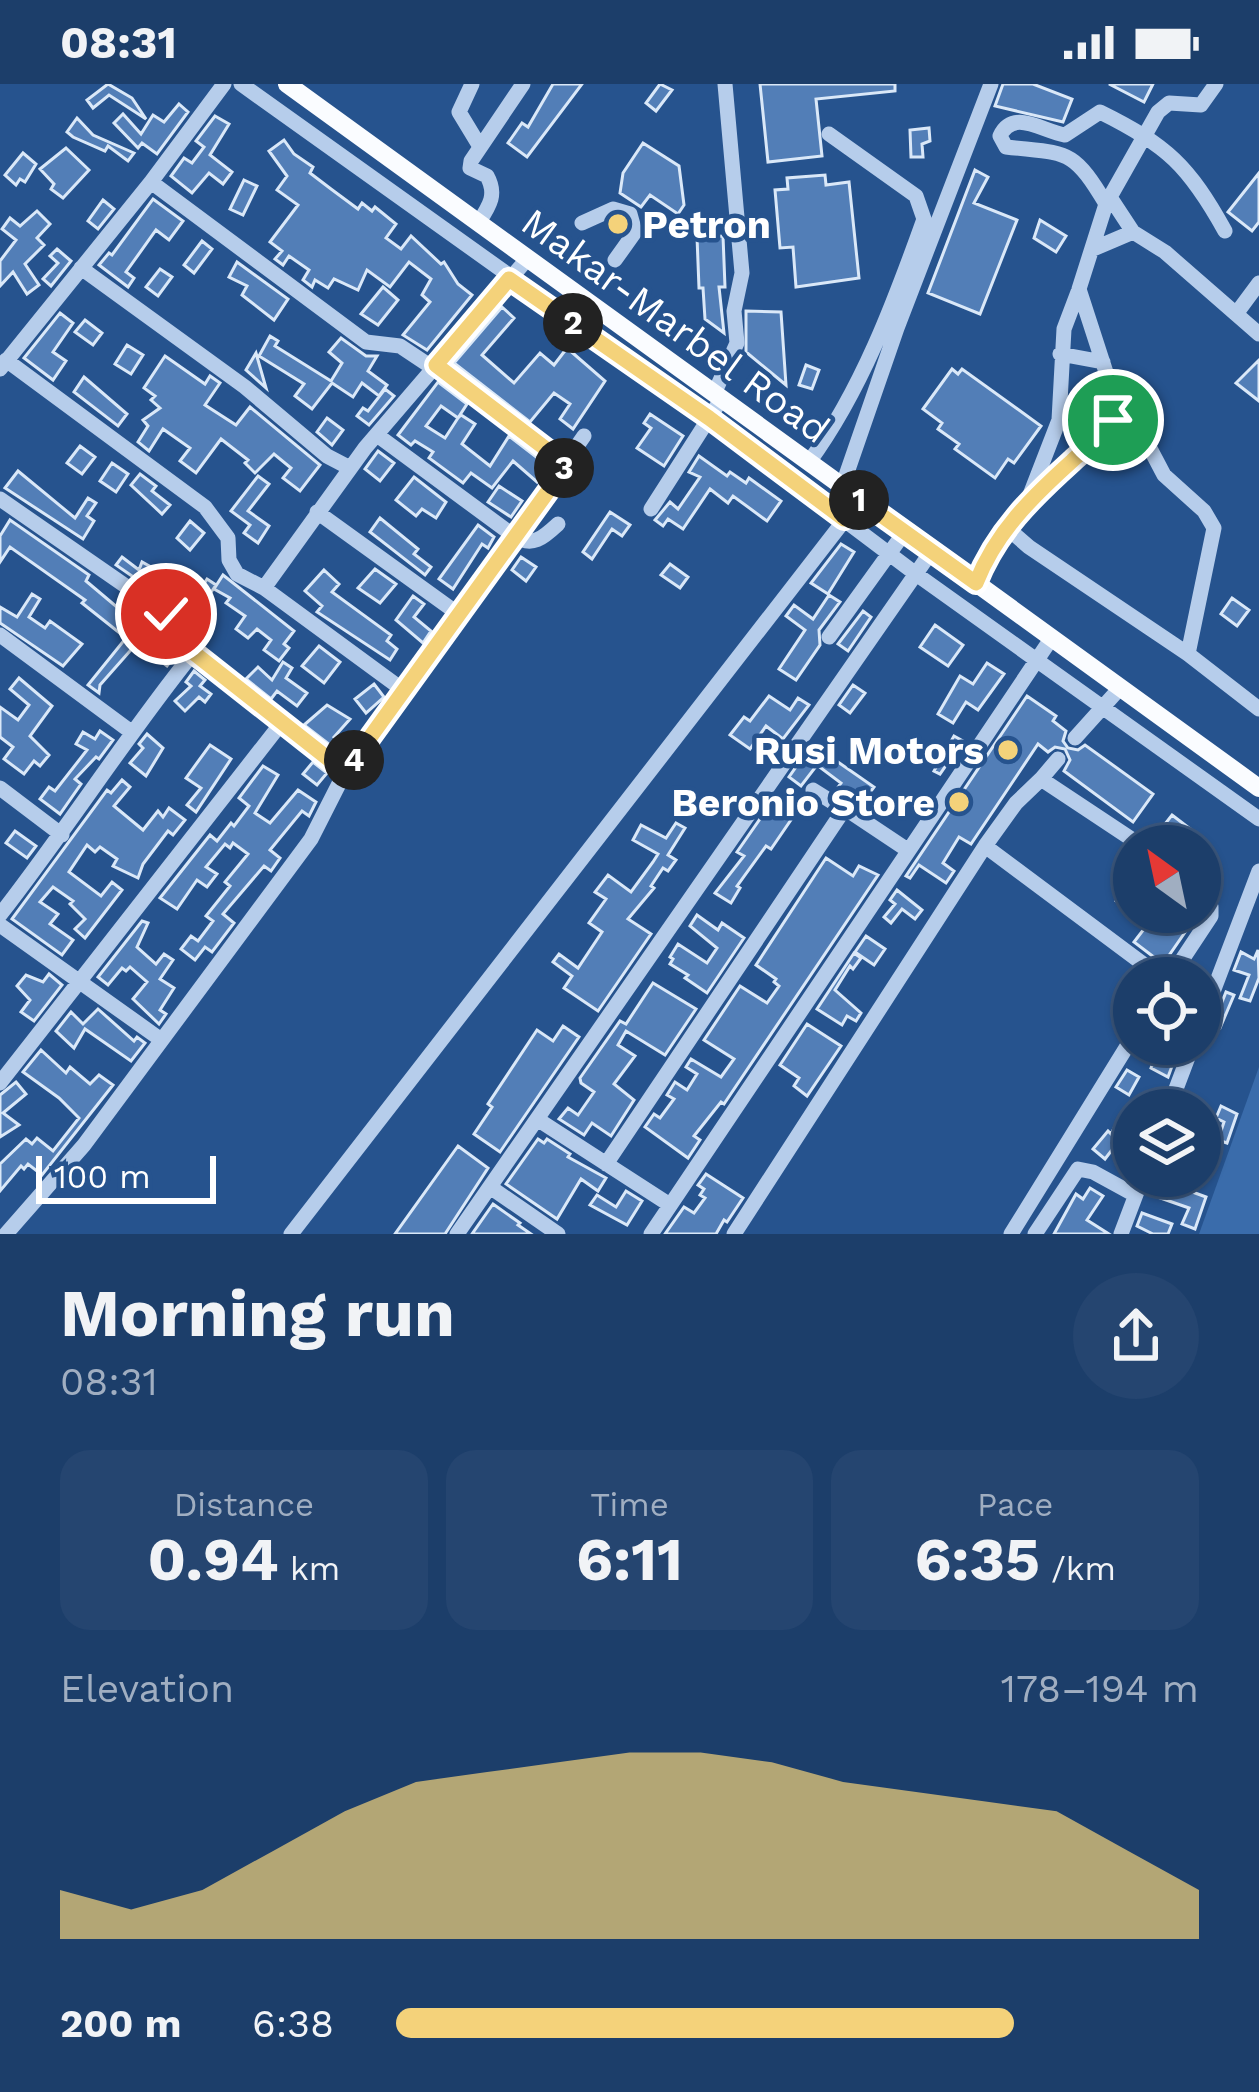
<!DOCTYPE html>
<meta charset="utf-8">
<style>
body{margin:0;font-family:"Work Sans",sans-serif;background:#254570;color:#f1f3f6;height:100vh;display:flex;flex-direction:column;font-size:45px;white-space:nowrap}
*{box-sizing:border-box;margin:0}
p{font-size:39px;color:#a0aec1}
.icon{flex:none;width:66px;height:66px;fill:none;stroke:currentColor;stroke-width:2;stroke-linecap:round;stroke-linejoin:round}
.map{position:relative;height:1150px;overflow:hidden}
.panel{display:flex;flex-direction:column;background:#1c3e6a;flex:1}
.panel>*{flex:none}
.needle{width:78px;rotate:327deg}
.tools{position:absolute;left:1113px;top:741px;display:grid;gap:24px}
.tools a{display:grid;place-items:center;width:108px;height:108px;border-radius:50%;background:#1c3e6a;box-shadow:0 3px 9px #0004,0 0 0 3px #3a577e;font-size:60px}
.scale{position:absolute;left:36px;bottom:30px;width:180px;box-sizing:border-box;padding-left:12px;border:6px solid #fff;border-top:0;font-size:33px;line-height:42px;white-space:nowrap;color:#fff;-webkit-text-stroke:9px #26538e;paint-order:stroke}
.pin{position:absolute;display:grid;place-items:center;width:102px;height:102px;color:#fff;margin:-51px;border:6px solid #fff;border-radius:50%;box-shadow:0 3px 12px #0007}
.km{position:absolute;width:60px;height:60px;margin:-30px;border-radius:50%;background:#222;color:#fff;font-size:33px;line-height:60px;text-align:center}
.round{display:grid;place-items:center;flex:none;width:126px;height:126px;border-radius:63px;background:#254570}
.overview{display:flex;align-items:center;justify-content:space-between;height:204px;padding:0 60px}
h1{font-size:66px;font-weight:700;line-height:90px}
.figures{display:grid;grid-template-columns:repeat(3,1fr);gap:18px;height:204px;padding:12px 60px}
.figures div{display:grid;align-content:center;border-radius:30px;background:#254570;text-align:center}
.figures b{font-size:60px;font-weight:700}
.figures small{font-size:33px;font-weight:400}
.figures p{font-size:33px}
.chart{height:336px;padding:24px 60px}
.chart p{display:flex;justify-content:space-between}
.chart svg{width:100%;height:216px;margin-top:12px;fill:#f4d27a;opacity:.7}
ul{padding:0 60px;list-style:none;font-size:39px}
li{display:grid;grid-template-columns:192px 144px 1fr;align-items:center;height:90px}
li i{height:30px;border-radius:15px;background:#f4d27a}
.status{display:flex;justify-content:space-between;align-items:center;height:84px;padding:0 60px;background:#1c3e6a;direction:ltr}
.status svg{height:33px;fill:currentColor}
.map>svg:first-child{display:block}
.green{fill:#3a6cab}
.building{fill:#527eb7;stroke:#dae8f8;stroke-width:3;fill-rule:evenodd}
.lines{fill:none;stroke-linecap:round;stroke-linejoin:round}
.minor{stroke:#b6cdeb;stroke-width:15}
.major{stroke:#fafcff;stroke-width:18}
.route-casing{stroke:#fff;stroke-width:24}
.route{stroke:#f4d27a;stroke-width:15}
.poi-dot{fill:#f4d27a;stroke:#26538e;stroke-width:4.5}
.labels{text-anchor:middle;stroke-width:9;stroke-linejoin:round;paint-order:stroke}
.poi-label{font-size:39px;font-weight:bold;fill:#fff;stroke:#26538e;text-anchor:end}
.street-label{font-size:39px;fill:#fff;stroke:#26538e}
</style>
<div class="status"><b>08:31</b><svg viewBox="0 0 49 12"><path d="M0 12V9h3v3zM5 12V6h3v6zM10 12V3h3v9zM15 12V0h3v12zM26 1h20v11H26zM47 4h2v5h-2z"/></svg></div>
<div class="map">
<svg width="1259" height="1150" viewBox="0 0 1259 1150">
<rect width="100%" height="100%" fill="#26538e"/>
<path class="green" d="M1259,983V1150H1199Z"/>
<path class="building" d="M108,0L132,14L146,35L109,11L93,24L87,16Z
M553,0H582L527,73L508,59L522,39L528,43Z
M660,0L672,6L656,27L646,19Z
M760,0H895V7L816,15L822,72L768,78Z
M1003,0H1033L1072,15L1063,38L995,22Z
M1109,0H1153L1144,18Z
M179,20L188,28L157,70L142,59L138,64L114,39L123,30L141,50L153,31L164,38Z
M215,32L229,40L210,71L232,88L223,100L209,89L192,109L171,92L184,74L192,79L204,63L196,57Z
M77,34L93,51L134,69L128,77L108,62L105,67L73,53L67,48Z
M929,44L930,57L922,60L923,73H911L910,46Z
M284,56L294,70L313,83L310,89L331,105L358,125L362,119L372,127L375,123L396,140L386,154L401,165L411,152L441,180L444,178L458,200L472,211L427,266L403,251L430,218L422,211L431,195L409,178L390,203L367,186L358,206L334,195L328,204L315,196L312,203L303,196L309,186L289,172L283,181L275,175L282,167L270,158L298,121L277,106L287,92L269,67Z
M643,59L679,82L684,121L678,130L650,111L641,123L620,109L623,89Z
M66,64L89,86L63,114L51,105L54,100L40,85Z
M23,69L36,80L25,98L20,95L16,101L5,91Z
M975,86L988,93L974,119L1017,136L980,230L928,209Z
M1259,89V138L1252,147L1228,128Z
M825,91L826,101L849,98L859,194L796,203L793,163L780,164L775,106L788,105L787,94Z
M244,96L257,102L243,131L230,125Z
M153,115L183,137L169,156L156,146L126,188L134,194L128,203L99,181L109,169L112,171Z
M103,116L114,125L98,145L88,137Z
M37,127L50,140L37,154L44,161L25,180L39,201L27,210L13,188L0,202V177L16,156L2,145L10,134L20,142Z
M1040,136L1066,152L1056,168L1034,154Z
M723,152L725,203H719L724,249L705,235L703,204H699L697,153Z
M202,157L212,165L194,189L184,181Z
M57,165L71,177L51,202L43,195L58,179L50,172Z
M237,178L288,215L274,236L242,211L247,202L229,193Z
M160,185L172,193L158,212L146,203Z
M383,203L398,216L378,241L361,230Z
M502,223L514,234L482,271L514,299L540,269L554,281L567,264L605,297L573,345L560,335L570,320L554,309L530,338L454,279Z
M746,227L781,228L786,301L746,268Z
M60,229L73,239L53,268L66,277L53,296L24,274Z
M85,236L102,249L93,261L75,248Z
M270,252L278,257L275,262L331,297L342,279L329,268L341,254L366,272H377L368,287L387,301L379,312L362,299L353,313L332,299L312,325L295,312L304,300L259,272Z
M127,261L143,271L131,290L115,280Z
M256,269L266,304L246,286Z
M165,272L205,300L210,292L220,299L205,321L236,341L250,323L320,381L300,407L283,394L291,384L274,370L255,389L245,379L248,376L221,355L196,389L180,377L190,364L163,345L149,367L138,358L148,342L143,336L160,324L151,316L155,312L144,304Z
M1259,276V317L1236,299Z
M806,281L819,286L812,305L799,301Z
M952,285L958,290L962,285L1041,342L1014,379L1008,375L995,394L955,365L959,360L938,345L942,339L923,325Z
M84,293L127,330L118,342L74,308Z
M438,298L467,320L458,334L461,331L475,340L462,360L490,382L509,352L548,382L537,398L513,377L492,404L471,389L463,399L429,374L433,368L415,357L411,361L398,351ZM441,322L458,334L445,354L426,342Z
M385,305L394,312L369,341L357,332L363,324L368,327Z
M650,330L683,352L664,382L637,364L651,344L644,339Z
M327,334L343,346L332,361L317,348Z
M80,362L95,373L82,390L67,379Z
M378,367L394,379L380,397L365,385Z
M699,372L727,392L730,388L746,399L749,394L781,417L767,437L733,412L728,419L710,405L683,445L668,435L663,442L655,436L670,418L678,425L700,393L689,388Z
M112,379L128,390L116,408L100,397Z
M18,387L75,434L88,414L96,419L87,432L94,437L83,455L5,404Z
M140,390L156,402L152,407L170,421L162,430L131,401Z
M258,392L269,400L248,427L269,442L258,459L244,449L250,441L231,427Z
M414,393L446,418L436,434L422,425L416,432L396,416Z
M499,402L522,417L511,433L488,418Z
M610,428L630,441L622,452L612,445L592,475L583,468Z
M380,434L418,465L414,470L431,483L425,491L370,448Z
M10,436L89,491L86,497L118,524L169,556L175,564L162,562L175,572L167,582L137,559L100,601L99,609L88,601L126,554L82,519L85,516L10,463L0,478V452Z
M190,437L204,449L190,466L177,454Z
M478,441L494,453L488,464L482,460L453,505L439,495Z
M841,460L854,468L828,510L811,499Z
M122,473L139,486L142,478L174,496L165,506L150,493L145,501L116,481Z
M521,473L536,483L526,497L512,486Z
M670,480L688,493L680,504L661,491Z
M375,485L396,500L380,519L358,504Z
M324,486L339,500L332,508L391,551L387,557L397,565L390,576L317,528L322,522L305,507Z
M223,491L294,547L284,560L289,564L279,577L264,566L271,556L257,545L248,554L236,545L245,532L226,519L230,514L214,505Z
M207,495L216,501L203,520L207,524L194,537L178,522L190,509L195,514Z
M32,510L40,515L29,533L45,544L50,537L82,560L63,582L0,539V523L17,533Z
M829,511L840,518L819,546L820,561L796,596L779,585L805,546L786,532L794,521L813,535Z
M413,512L424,520L414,533L431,547L423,559L396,536Z
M1232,514L1249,526L1237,542L1221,530Z
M863,527L871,533L848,567L838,560Z
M935,541L963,561L948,582L920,563Z
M319,562L340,578L324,599L302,582Z
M283,578L292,584L286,594L307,609L297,622L277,607L271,615L246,595L258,583L272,596Z
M987,579L1004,590L978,626L966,618L953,639L938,630L960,592L973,600Z
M194,587L205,596L200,602L211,610L205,618L199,613L185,627L175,617L191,602L186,598Z
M19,594L52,622L30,652L49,671L40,682L34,677L24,690L4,675L13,663L0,653V623L18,636L29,621L10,605Z
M374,600L384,613L366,629L355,615Z
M853,601L865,609L850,629L839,621Z
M769,612L790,626L798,614L809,621L783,655L766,642L750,665L730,651L744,633L750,637Z
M1027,612L1056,632L1053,637L1066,647L1063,657L1068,664L1078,666L1085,661L1153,710L1133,738L1064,687L1070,676L1065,665L1055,663L1048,668L1038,660L971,760L959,753L943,779L954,787L946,799L919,781L910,794L906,792Z
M327,621L350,635L334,653L347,664L343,671L304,641Z
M100,647L113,656L99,675L96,673L75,695L81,700L60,730L40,715L49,703L55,707L87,666L76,660L83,648L95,655Z
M147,650L163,664L146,692L130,679L143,664L139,660Z
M954,652L963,657L940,690L934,687L939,678L926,668L931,660L945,668Z
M812,660L874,703L862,719L864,723L836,706L841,699L817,681L801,702L789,693Z
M210,661L231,675L196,728L187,721L201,704L186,694Z
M313,678L327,689L317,701L303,690Z
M263,682L278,691L255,729L270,739L298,706L316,718L309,732L302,727L270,766L280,774L271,787L264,782L223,830L234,839L212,868L205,863L195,876L181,865L191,852L198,857L213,837L206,832L230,802L225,798L248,770L233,759L230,764L225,760L206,783L217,790L207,803L197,796L177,825L160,814L210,751L217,757L231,739L234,742L249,722L239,714Z
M122,696L130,703L114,722L143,746L158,727L163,733L169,724L185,736L173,751L168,747L143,780L138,794L113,782L117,775L100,763L95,768L87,761L69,788L101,812L112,798L122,806L85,854L75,845L85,835L70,820L73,817L53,803L40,818L58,830L50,840L73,856L62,871L12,835L107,706L111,709Z
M784,717L797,727L771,765L766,762L737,802L740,804L731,819L715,809L744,772L737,768L769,722L777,727Z
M1172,731L1193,747L1181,762H1165L1154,754Z
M676,739L685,744L668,771L676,776L668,787L663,784L651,802L654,804L628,835L651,850L598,927L564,904L572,892L553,878L559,870L578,884L602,848L589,839L606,815L595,808L608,791L631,808L653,778L658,770L633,756L641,741L666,754Z
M15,747L36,762L27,774L6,759Z
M826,774L853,792L859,782L878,791L724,1020L721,1018L694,1052L700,1056L688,1074L645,1043L654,1030L660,1034L674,1015L667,1011L675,998L687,1006L697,990L686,983L691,975L721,993L734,975L704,956L740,902L767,919L779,902L774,898L776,895L756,881Z
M1134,793V819L1128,826L1116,817Z
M897,806L922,826L915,835L902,825L891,839L884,833L895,820L890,816Z
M1157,828H1199L1163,880L1134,858Z
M697,831L718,846L722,839L744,854L707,909L685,894L688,891L670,880L673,875L670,873L678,860L707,879L717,864L690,842Z
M142,837L148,839L137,863L156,880L164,870L173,876L160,895L174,904L160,926L166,930L159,940L133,915L147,898L130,883L126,887L122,884L108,901L98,893Z
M866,852L885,865L874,881L855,868Z
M1258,866L1259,894L1250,917L1240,914L1249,891L1234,886L1241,868L1254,875Z
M854,869L861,874L853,885L850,882L835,906L861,929L856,937L847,932L842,941L817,925Z
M49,890L62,901L34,937L21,928L30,916L17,902L26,891L43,898Z
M653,899L696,925L665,971L626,947L618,961L635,972L614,1000L634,1016L611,1052L592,1039L584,1051L559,1035L568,1024L578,1031L594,1008L581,999L580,994L620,937L626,940Z
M1226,908L1234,911L1220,944L1213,941Z
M98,925L134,957L137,953L145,959L131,977L85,945L74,964L56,947L71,928L83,940Z
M807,940L841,962L807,1012L794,1002L799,994L780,981Z
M563,942L579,953L500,1068L474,1050L492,1023L488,1020L537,946L553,957Z
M1160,960H1180L1168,993L1151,984Z
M41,966L66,989L70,983L90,1000L99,991L113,1001L42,1091L28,1080L24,1085L21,1082L0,1107V1080L26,1055L32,1060L37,1054L53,1067L79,1034L59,1014L23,988Z
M1127,986L1139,993L1129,1011L1116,1003Z
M16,998L26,1010L3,1029L19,1041L0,1053V1011Z
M1221,1022L1237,1030L1227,1059L1218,1056L1224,1038L1216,1034Z
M1124,1025L1134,1030V1037L1105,1075L1093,1065L1108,1047L1111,1050Z
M538,1055L544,1059L547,1055L570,1070L568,1073L606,1094L598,1107L581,1095L557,1135L506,1100Z
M458,1062L488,1084L445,1150H395Z
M706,1090L743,1114L727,1138L724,1136L716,1150H665L684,1123L694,1129L705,1114L700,1111L704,1105L698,1101Z
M1155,1092L1166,1096L1168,1092H1191L1187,1106L1206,1113L1195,1145L1182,1140L1189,1124L1149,1110Z
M1090,1104L1103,1112L1087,1136L1109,1150H1054L1076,1110L1083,1115Z
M626,1107L642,1117L627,1141L590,1121L597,1111L616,1123Z
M493,1120L520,1139L518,1141L531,1150H472Z
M1142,1129L1172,1140L1168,1150H1153L1137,1142Z"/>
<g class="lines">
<path class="minor" d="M241,0L709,334L916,490L1259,735
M472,0L459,28L479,61
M151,98L366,258L400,262L433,284
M1106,120C1072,63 1067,70 1006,63L1000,52C1013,24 1042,47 1065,51L1100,28C1167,61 1189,82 1225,147
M479,138C490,121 497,110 487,92L470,84L471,77L523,0
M582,139L613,125L630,130L635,148L615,176
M1133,148L1165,168L1259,250
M1093,165L1133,148L1110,113
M81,184L245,303L327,372L350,384
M1236,230L1259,199
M1060,270L1103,278
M6,276L205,423L228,454L229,476L237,490L264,504L403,606
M436,281L567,381
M0,285L151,98L224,0
M714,310L737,259L734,227L742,189L725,0
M377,351L514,452L584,352
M809,378C861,307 894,219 924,135L916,112L829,50
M842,403L897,244L991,0
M0,415L166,530L193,569L345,688
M1028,416L1059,336L1064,245L1078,208
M651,425L722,314
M317,428L457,529
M1006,443L1029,463L1188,570L1214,444L1204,427L1164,391L1144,353L1115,316
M976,499L989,465L1006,443L1073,376L1102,353L1113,336L1115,316L1079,205L1106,120L1158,28L1169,19L1201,21L1216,0
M264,504L365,364L528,174
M0,551L130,647
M829,553L904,449
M1188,570L1259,625
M1075,654L1120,604
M1041,695L1058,675
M0,704L62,751
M813,706L845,726
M985,762L1162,894
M0,831C67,745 125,654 193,569
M0,841L160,955
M1170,894L1211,832V823L1200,808
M1200,942L1259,787
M0,999L283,637
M1168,1026L1193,960
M537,1035L670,1121
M606,1080L841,730L849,727L906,765
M490,1103L558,1150
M6,1150L84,1061L311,755L345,688L514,452C533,464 544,453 558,440
M291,1150L860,416
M457,1150L931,468
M651,1150L1051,555
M734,1150L985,762L1016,719L1041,695L1142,762
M1011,1150L1134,951
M1035,1150L1078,1085L1093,1088L1135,1111
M1121,1150L1143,1092"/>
<path class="major" d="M287,0L1259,704"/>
</g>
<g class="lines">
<defs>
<path id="route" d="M166,530L194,569L345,688L567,381L436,281L509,195L709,334L844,435L860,416L976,499C996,448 1032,413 1072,377C1086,363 1104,355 1113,336"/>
</defs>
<use href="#route" class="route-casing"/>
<use href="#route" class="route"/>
</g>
<g class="poi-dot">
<circle cx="618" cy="140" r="12"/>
<circle cx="1008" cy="666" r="12"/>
<circle cx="959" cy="718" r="12"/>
</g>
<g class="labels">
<g class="poi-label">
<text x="642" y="154" text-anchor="start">Petron</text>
<text x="984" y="680">Rusi Motors</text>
<text x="935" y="732">Beronio Store</text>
</g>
<g class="street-label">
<text transform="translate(676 241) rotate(36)" y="14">Makar-Marbel Road</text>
</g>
</g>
</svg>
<div class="tools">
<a><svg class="needle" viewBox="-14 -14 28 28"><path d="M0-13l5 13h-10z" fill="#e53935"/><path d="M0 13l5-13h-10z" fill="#a0aec1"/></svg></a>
<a><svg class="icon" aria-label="locate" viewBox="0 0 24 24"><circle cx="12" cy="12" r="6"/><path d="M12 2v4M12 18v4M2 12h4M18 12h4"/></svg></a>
<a><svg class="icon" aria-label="layers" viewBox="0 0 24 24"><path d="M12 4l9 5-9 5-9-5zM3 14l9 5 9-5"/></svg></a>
</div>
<div class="scale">100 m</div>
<div class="pin" style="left:1113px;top:336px;background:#1e9e55"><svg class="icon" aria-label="arrive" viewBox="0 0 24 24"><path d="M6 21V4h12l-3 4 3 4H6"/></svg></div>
<div class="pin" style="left:166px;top:530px;background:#d93025"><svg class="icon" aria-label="check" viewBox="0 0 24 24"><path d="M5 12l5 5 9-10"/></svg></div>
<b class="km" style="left:859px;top:416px">1</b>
<b class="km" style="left:573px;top:239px">2</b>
<b class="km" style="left:564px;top:384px">3</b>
<b class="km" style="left:354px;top:676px">4</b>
</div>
<section class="panel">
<div class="overview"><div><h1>Morning run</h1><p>08:31</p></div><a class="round"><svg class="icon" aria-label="share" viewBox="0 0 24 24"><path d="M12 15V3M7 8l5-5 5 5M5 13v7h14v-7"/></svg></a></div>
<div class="figures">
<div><p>Distance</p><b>0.94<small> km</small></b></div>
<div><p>Time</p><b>6:11</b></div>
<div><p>Pace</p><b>6:35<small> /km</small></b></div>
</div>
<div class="chart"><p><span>Elevation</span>178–194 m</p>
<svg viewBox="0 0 160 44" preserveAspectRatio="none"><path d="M0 44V34L10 38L20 34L30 26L40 18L50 12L60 10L70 8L80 6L90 6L100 8L110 12L120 14L130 16L140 18L150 26L160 34V44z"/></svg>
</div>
<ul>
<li><b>200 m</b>6:38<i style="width:77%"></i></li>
</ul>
</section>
